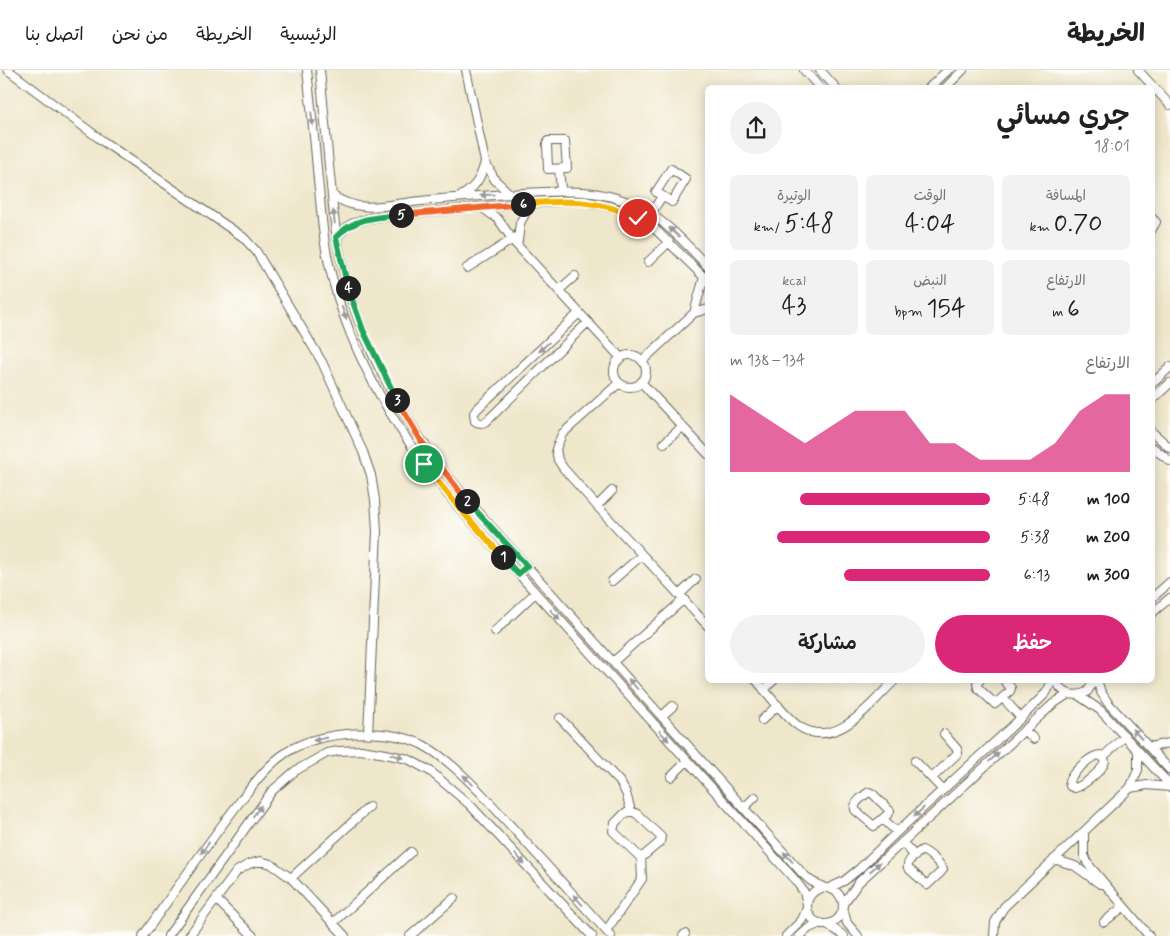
<!DOCTYPE html>
<html lang="ar">
<meta charset="utf-8">
<style>
body{margin:0;font-family:Mynerve,"Playpen Sans Arabic",sans-serif;background:#f2f2f2;color:#202124;direction:rtl;height:100vh;display:flex;flex-direction:column;font-size:19px;white-space:nowrap}
*{box-sizing:border-box;margin:0}
p{font-size:16px;color:#757577}
.icon{flex:none;width:28px;height:28px;fill:none;stroke:currentColor;stroke-width:2;stroke-linecap:round;stroke-linejoin:round}
.map{position:relative;flex:1;overflow:hidden;direction:ltr}
.side{position:absolute;left:705px;top:15px;width:450px;height:598px;display:flex;flex-direction:column;background:#fff;border-radius:8px;box-shadow:0 2px 12px #0003;direction:rtl}
.side>*{flex:none}
.pin{position:absolute;display:grid;place-items:center;width:42px;height:42px;color:#fff;margin:-21px;border:2px solid #fff;border-radius:50%;box-shadow:0 1px 5px #0007}
.km{position:absolute;width:25px;height:25px;margin:-12px;border-radius:50%;background:#222;color:#fff;font-size:14px;line-height:25px;text-align:center}
.round{display:grid;place-items:center;flex:none;width:52px;height:52px;border-radius:26px;background:#f2f2f2}
.overview{display:flex;align-items:center;justify-content:space-between;height:85px;padding:0 25px}
h1{font-size:28px;font-weight:600;line-height:38px}
.stats{display:grid;grid-template-columns:repeat(3,1fr);gap:8px;height:85px;padding:5px 25px}
.stats div{display:grid;align-content:center;border-radius:8px;background:#f2f2f2;text-align:center}
.stats b{font-size:25px;font-weight:600}
.stats small{font-size:14px;font-weight:400}
.stats p{font-size:14px}
.chart{height:140px;padding:10px 25px}
.chart p{display:flex;justify-content:space-between}
.chart svg{width:100%;height:90px;margin-top:5px;fill:#db2777;opacity:.7}
.cta{display:flex;gap:10px;margin-top:auto;padding:10px 25px}
.cta a{flex:1;height:58px;border-radius:30px;background:#db2777;color:#fff;font-size:20px;font-weight:600;line-height:58px;text-align:center}
.cta a+a{background:#f2f2f2;color:#202124}
ul{padding:0 25px;list-style:none;font-size:16px}
li{display:grid;grid-template-columns:80px 60px 1fr;align-items:center;height:38px}
li i{height:12px;border-radius:6px;background:#db2777}
header{display:flex;align-items:center;gap:30px;box-sizing:border-box;height:70px;padding:0 25px;background:#fff;border-bottom:1px solid #e0e0e0}
header strong{font-size:24px}
nav{display:flex;gap:28px;margin-inline-start:auto;font-size:18px}
.map>svg:first-child{display:block}
.lines{fill:none;stroke-linecap:round;stroke-linejoin:round}
.street-casing{stroke:#666359;stroke-width:10}
.street{stroke:#fff;stroke-width:8}
.oneway{fill:#999}
.split-1-casing{stroke:#fff;stroke-width:10}
.split-2-casing{stroke:#fff;stroke-width:10}
.split-3-casing{stroke:#fff;stroke-width:10}
.split-4-casing{stroke:#fff;stroke-width:10}
.split-5-casing{stroke:#fff;stroke-width:10}
.split-6-casing{stroke:#fff;stroke-width:10}
.split-7-casing{stroke:#fff;stroke-width:10}
.split-1{stroke:#f5b400;stroke-width:6}
.split-2{stroke:#22a559;stroke-width:6}
.split-3{stroke:#f0652b;stroke-width:6}
.split-4{stroke:#22a559;stroke-width:6}
.split-5{stroke:#22a559;stroke-width:6}
.split-6{stroke:#f0652b;stroke-width:6}
.split-7{stroke:#f5b400;stroke-width:6}
</style>
<header>
<strong>الخريطة</strong>
<nav><a>الرئيسية</a><a>الخريطة</a><a>من نحن</a><a>اتصل بنا</a></nav>
</header>
<div class="map">
<svg width="1170" height="866" viewBox="0 0 1170 866">
<rect width="100%" height="100%" fill="#fdfcf7"/>
<filter id="ink" filterUnits="userSpaceOnUse"><feTurbulence type="fractalNoise" baseFrequency=".02" numOctaves="2"/><feDisplacementMap in="SourceGraphic" scale="10" xChannelSelector="R" yChannelSelector="G"/><feConvolveMatrix kernelMatrix="1 2 1 2 8 2 1 2 1" color-interpolation-filters="sRGB"/></filter>
<filter id="wash" filterUnits="userSpaceOnUse"><feTurbulence type="fractalNoise" baseFrequency=".0096" numOctaves="4" result="noise"/><feDisplacementMap in="SourceGraphic" scale="20" xChannelSelector="R" yChannelSelector="G"/><feGaussianBlur stdDeviation="1.12" result="paint"/><feColorMatrix in="noise" values="0 0 0 0 0 0 0 0 0 0 0 0 0 0 0 0 0 1.4 0 .05"/><feComposite in="paint" operator="in"/></filter>
<g filter="url(#wash)">
<rect width="100%" height="100%" fill="#efe7cb"/>
</g>
<g filter="url(#ink)">
<g class="lines">
<defs>
<path id="street" d="M8,0L104,72L243,167L256,181L322,292L363,382L371,405L375,430L377,461L368,664
M307,0C311,37 315,73 318,110C321,135 322,161 327,185C346,281 398,366 460,439L796,811L804,822L807,834
M320,0C323,35 327,71 330,106C333,132 334,159 340,185C358,276 410,364 471,434L803,804L811,811L825,818
M466,0L485,92L495,110L510,124
M804,0L820,18
M820,0L836,18
M1138,0L1170,35
M929,18L948,0
M945,18L963,0
M548,71H565L567,98L548,99L547,74Z
M559,99L561,120
M671,99L686,109L672,132L656,122Z
M332,125C357,143 383,136 412,132C445,128 477,126 510,124C556,121 601,116 643,139C669,154 688,176 708,197
M461,126C475,118 481,108 485,92
M481,137L498,149L515,173L621,288
M651,144L662,126
M1152,148L1156,152L1152,159
M336,167L351,154L370,148L481,137L562,131H584L617,139L638,148L653,157L708,211
M518,171L520,153L531,133
M648,192L669,172
M467,198L518,166
M559,220L575,206
M579,243L477,339L474,343L475,351C479,354 482,354 487,351L588,252
M694,243L704,207
M614 301a16 16 0 1 1 32 0a16 16 0 1 1-32 0Z
M642,291L694,243L708,239
M641,312L708,384
M619,313L562,364L556,379L558,390L564,399L597,436L708,556
M1152,314L1170,297
M1152,330L1170,313
M1152,362L1170,378
M664,373L682,357
M1152,377L1170,391
M597,436L612,421
M612,511L642,485
M679,525L696,509
M1152,528L1170,512
M1152,543L1170,528
M495,561L535,523
M613,592L684,529
M756,610C769,625 782,643 797,655C835,683 871,633 895,610
M980,610L977,613L978,618L995,634L1010,621L1011,618L1004,610
M1056,610C1061,624 1074,628 1087,622L1095,610
M1097,610L1101,622L1108,633L1170,700
M764,620L774,610
M1078,625L1100,640L1170,715
M1003,628L1021,648
M662,646L673,636
M560,648L620,712L626,723L631,741
M762,650L778,635
M1024,660L1034,669
M1149,677L1170,673
M1100,685L1105,691C1104,699 1083,716 1075,718L1070,716L1069,711C1073,702 1091,685 1100,685Z
M1103,687L1125,666
M915,691L943,720
M671,707L687,691
M932,708L958,683L957,679L944,664
M1130,718L1147,715L1170,717
M869,722L873,724L890,741L888,744L874,756L855,740C853,733 863,726 869,722Z
M744,738L755,727
M883,749L897,762
M1084,762V785L1088,794L1149,866
M902,772L915,786
M922,780C929,783 939,792 943,799L941,802L927,815L908,798C906,791 916,784 922,780Z
M1054,789L1075,796L1100,814H1104
M291,808L369,737
M829,818L844,811L859,799L897,762L1021,648L1046,623L1053,610
M807 836a18 18 0 1 1 36 0a18 18 0 1 1-36 0Z
M216,829L253,866
M843,834L859,812L1053,634L1068,624
M843,838L847,853L858,866
M1104,852L1123,837
M333,853L411,782
M827,854L844,866
M606,861L642,809L641,788L613,761L615,753L624,744L631,741L637,744L661,767L660,772L641,788
M143,866C174,822 205,777 238,734C253,715 267,695 287,682C320,660 388,657 423,675C445,687 464,706 481,723L611,866
M168,866L272,721L295,701L327,683L339,681L361,680L386,684L408,689L430,701L470,735L592,866
M189,866L237,801L249,794L260,791L271,794L291,808L345,866
M410,866L454,828
M683,866L685,864
M786,866L802,850L807,838
M800,866L809,858L821,853
M994,866L995,852L1004,837L1130,718L1138,700V682"/>
</defs>
<use href="#street" class="street-casing"/>
<use href="#street" class="street"/>
</g>
<defs><path id="oneway-solid" d="M-6-.8H1V-3.2L6.5 0L1 3.2V.8H-6Z" transform="scale(1.25)"/></defs>
<g class="oneway">
<use href="#oneway-solid" transform="translate(312 49) rotate(84)"/>
<use href="#oneway-solid" transform="translate(487 125) rotate(177)"/>
<use href="#oneway-solid" transform="translate(334 147) rotate(-96)"/>
<use href="#oneway-solid" transform="translate(674 162) rotate(-137)"/>
<use href="#oneway-solid" transform="translate(344 243) rotate(71)"/>
<use href="#oneway-solid" transform="translate(544 277) rotate(137)"/>
<use href="#oneway-solid" transform="translate(555 545) rotate(48)"/>
<use href="#oneway-solid" transform="translate(633 614) rotate(-132)"/>
<use href="#oneway-solid" transform="translate(1137 664) rotate(-133)"/>
<use href="#oneway-solid" transform="translate(664 666) rotate(48)"/>
<use href="#oneway-solid" transform="translate(320 669) rotate(168)"/>
<use href="#oneway-solid" transform="translate(397 686) rotate(15)"/>
<use href="#oneway-solid" transform="translate(994 687) rotate(-43)"/>
<use href="#oneway-solid" transform="translate(468 710) rotate(-136)"/>
<use href="#oneway-solid" transform="translate(257 741) rotate(-53)"/>
<use href="#oneway-solid" transform="translate(919 742) rotate(138)"/>
<use href="#oneway-solid" transform="translate(205 778) rotate(126)"/>
<use href="#oneway-solid" transform="translate(788 787) rotate(-132)"/>
<use href="#oneway-solid" transform="translate(520 789) rotate(47)"/>
<use href="#oneway-solid" transform="translate(875 797) rotate(-43)"/>
<use href="#oneway-solid" transform="translate(578 830) rotate(-132)"/>
</g>
</g>
<g class="lines" filter="url(#ink)">
<defs>
<path id="split-1" d="M424,394L460,439L503,487"/>
<path id="split-2" d="M467,431L527,496L518,504L503,487"/>
<path id="split-3" d="M397,330L422,372L467,431"/>
<path id="split-4" d="M348,218L363,260L397,330"/>
<path id="split-5" d="M348,218L336,167C354,148 376,147 401,145"/>
<path id="split-6" d="M401,145L523,134"/>
<path id="split-7" d="M523,134C566,130 598,129 638,148"/>
</defs>
<use href="#split-1" class="split-1-casing"/>
<use href="#split-2" class="split-2-casing"/>
<use href="#split-3" class="split-3-casing"/>
<use href="#split-4" class="split-4-casing"/>
<use href="#split-5" class="split-5-casing"/>
<use href="#split-6" class="split-6-casing"/>
<use href="#split-7" class="split-7-casing"/>
<use href="#split-1" class="split-1"/>
<use href="#split-2" class="split-2"/>
<use href="#split-3" class="split-3"/>
<use href="#split-4" class="split-4"/>
<use href="#split-5" class="split-5"/>
<use href="#split-6" class="split-6"/>
<use href="#split-7" class="split-7"/>
</g>
</svg>
<div class="pin" style="left:424px;top:394px;background:#1e9e55"><svg class="icon" aria-label="arrive" viewBox="0 0 24 24"><path d="M6 21V4h12l-3 4 3 4H6"/></svg></div>
<div class="pin" style="left:638px;top:148px;background:#d93025"><svg class="icon" aria-label="check" viewBox="0 0 24 24"><path d="M5 12l5 5 9-10"/></svg></div>
<b class="km" style="left:503px;top:487px">1</b>
<b class="km" style="left:467px;top:431px">2</b>
<b class="km" style="left:397px;top:330px">3</b>
<b class="km" style="left:348px;top:218px">4</b>
<b class="km" style="left:401px;top:145px">5</b>
<b class="km" style="left:523px;top:134px">6</b>
<section class="side">
<div class="overview"><div><h1>جري مسائي</h1><p>18:01</p></div><a class="round"><svg class="icon" aria-label="share" viewBox="0 0 24 24"><path d="M12 15V3M7 8l5-5 5 5M5 13v7h14v-7"/></svg></a></div>
<div class="stats">
<div><p>المسافة</p><b>0.70<small> km</small></b></div>
<div><p>الوقت</p><b>4:04</b></div>
<div><p>الوتيرة</p><b>5:48<small> /km</small></b></div>
</div>
<div class="stats">
<div><p>الارتفاع</p><b>6<small> m</small></b></div>
<div><p>النبض</p><b>154<small> bpm</small></b></div>
<div><p>kcal</p><b>43</b></div>
</div>
<div class="chart"><p><span>الارتفاع</span>134–138 m</p>
<svg viewBox="0 0 160 44" preserveAspectRatio="none"><path d="M0 44V6L10 14L20 22L30 30L40 22L50 14L60 14L70 14L80 30L90 30L100 38L110 38L120 38L130 30L140 14L150 6L160 6V44z"/></svg>
</div>
<ul>
<li><b>100 m</b>5:48<i style="width:73%"></i></li>
<li><b>200 m</b>5:38<i style="width:82%"></i></li>
<li><b>300 m</b>6:13<i style="width:56%"></i></li>
</ul>
<div class="cta"><a>حفظ</a><a>مشاركة</a></div>
</section>
</div>
